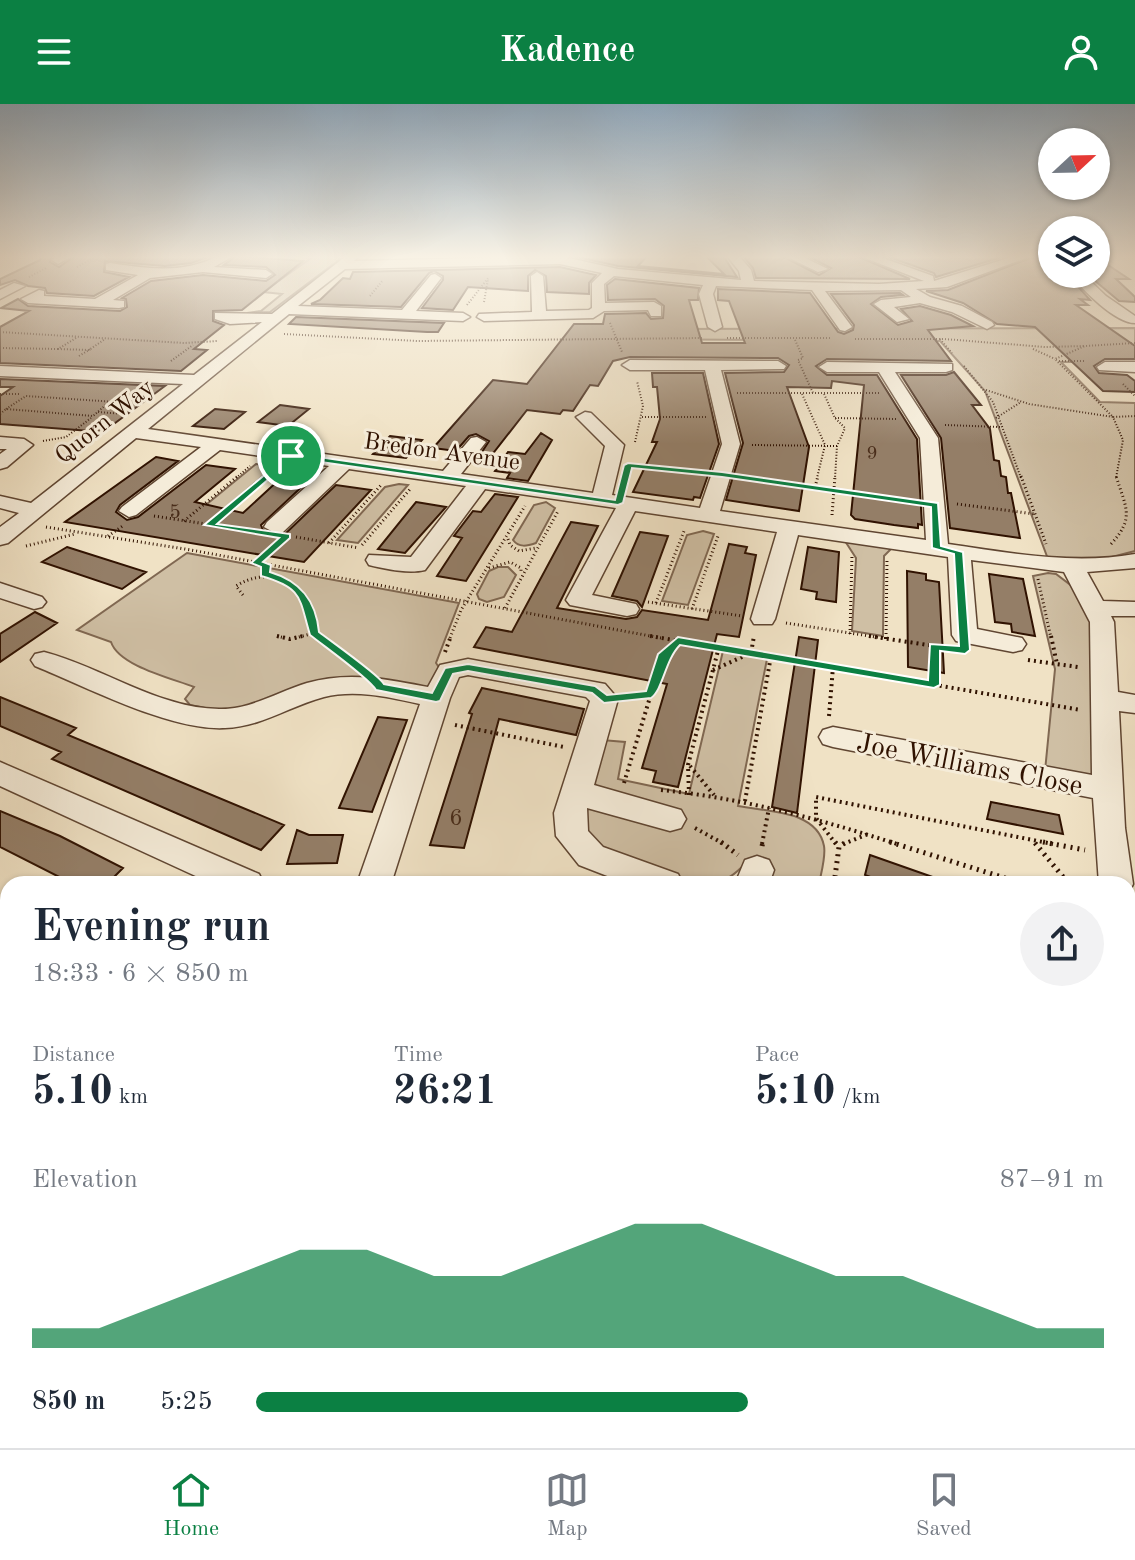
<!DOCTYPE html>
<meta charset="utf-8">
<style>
body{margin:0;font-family:"Old Standard TT",serif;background:#f2f2f3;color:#1f2937;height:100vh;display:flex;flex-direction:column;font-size:30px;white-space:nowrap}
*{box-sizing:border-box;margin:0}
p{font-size:26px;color:#747a83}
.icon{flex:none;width:44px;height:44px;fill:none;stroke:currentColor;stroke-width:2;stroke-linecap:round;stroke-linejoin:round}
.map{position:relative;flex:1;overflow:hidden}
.side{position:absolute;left:0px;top:772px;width:1136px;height:572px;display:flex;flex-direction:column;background:#fff;border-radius:24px 24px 0 0;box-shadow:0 2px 6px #0004}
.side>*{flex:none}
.needle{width:52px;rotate:68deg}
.fabs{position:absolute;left:1038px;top:24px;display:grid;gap:16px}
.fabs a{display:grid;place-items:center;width:72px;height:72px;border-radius:50%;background:#fff;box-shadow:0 2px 6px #0004;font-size:40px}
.pin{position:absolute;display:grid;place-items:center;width:68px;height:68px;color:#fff;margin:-34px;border:4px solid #fff;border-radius:50%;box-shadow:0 2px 8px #0007}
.round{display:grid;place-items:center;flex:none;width:84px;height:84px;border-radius:42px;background:#f2f2f3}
.head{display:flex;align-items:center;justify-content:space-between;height:136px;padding:0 32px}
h1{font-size:44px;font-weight:700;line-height:60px}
.figures{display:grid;grid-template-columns:repeat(3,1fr);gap:12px;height:136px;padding:8px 32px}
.figures div{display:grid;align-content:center}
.figures b{font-size:40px;font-weight:700}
.figures small{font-size:22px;font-weight:400}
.figures p{font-size:22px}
.chart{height:224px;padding:16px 32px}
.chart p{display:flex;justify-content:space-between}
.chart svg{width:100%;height:144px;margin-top:8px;fill:#0b8043;opacity:.7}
ul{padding:0 32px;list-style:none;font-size:26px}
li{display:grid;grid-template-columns:128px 96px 1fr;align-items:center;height:60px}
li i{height:20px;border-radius:10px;background:#0b8043}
header{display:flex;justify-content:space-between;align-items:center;height:104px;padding:0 32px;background:#0b8043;color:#fff;font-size:36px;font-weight:700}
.tabs{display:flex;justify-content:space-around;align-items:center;height:112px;border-top:2px solid #e0e1e3;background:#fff;font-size:22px;color:#747a83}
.tabs a{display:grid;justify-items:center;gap:4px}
.tabs .selected{color:#0b8043}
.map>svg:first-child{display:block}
.green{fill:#cfbfa4;stroke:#806852;stroke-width:2}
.building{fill:#947e67;stroke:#301201;stroke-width:2}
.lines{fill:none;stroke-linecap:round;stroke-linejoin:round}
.minor-casing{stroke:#604632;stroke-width:3}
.path-far3{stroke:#301201;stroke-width:2;stroke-dasharray:1 2;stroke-linecap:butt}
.path-far2{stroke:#301201;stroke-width:3;stroke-dasharray:1 3;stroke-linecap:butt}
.path-far1{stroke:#301201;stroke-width:4;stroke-dasharray:2 4;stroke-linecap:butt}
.path{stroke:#301201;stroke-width:5;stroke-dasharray:2 5;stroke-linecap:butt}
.minor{fill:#f5ecd9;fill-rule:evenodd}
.route{fill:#0b8043;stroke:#fff;stroke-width:2;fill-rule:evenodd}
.labels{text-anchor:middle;stroke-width:6;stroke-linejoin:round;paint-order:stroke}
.far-number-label{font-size:20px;fill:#492d1a}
.far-street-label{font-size:24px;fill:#301201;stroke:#f5ecd9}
.number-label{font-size:24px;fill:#492d1a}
.street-label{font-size:28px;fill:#301201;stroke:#f5ecd9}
</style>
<header><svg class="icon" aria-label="menu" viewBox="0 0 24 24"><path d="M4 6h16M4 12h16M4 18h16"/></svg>Kadence<svg class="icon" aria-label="person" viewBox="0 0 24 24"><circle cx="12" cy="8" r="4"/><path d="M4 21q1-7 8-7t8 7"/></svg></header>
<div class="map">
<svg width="1135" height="1344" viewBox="0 0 1135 1344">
<rect width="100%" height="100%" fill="#f0e2c5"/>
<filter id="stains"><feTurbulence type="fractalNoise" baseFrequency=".0025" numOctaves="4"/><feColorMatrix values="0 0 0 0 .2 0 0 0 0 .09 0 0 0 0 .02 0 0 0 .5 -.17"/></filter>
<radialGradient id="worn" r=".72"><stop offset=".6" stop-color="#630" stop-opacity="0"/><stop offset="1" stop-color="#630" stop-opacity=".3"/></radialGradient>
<path class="green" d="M314,152H344L270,208L247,209L261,207L282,190L263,188Z
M1135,224V247L1083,246L1093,258H1061L1100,298L1135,299V447L1104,455H1048L985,287L940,237L619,235L657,225Z
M256,360L266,361L270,366L210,417L191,413Z
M399,380L408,381L358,439L337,436L385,383Z
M546,398L555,404L536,439C527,442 519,444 513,436L534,401Z
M703,427L714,430L688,501L662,497L687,431Z
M845,437L893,443L884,452L883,532L852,527L856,454Z
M187,449L459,499L436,559L442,568L432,588L354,575L248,604L220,607L190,601L185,595L194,583C171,574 119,562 111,538L77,526Z
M498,463H508L516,471L504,493L487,498L479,495L477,490L489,467Z
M1048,469L1056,470L1077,486L1093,520L1094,671L1084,675L1045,667L1055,565L1033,472Z
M723,547L767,555L738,702C768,708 817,706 824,742C826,753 821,769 819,780H768L745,760C735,770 728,776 713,779C695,782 601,749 589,735C584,730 582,718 580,711L589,704L597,684L592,672L602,636L625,638L618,675L689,690Z
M1128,817L1135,819V1097L1128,1094Z"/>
<path class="building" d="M40,152H52L50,158L59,163L75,152H211L191,159L165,162L105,157L104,168L129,173L94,192L47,189L45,184L28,182L15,176L0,181V175L40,156Z
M236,152L303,157L242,206L213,207V217L224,221L194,245L207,246L181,267L0,259V223L29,207L1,204L18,195L28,202L120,207L127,203L126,195L122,194L151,177L203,171L266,177L275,171L266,163L224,161Z
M573,152H647L638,162L724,170L708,154L724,153L737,173L618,162Z
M743,152H782L819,171L831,164L808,152H857L910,175L756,174L753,164Z
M886,152H1005L936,173L934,169Z
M1035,152H1052V170H1067L1090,196L1080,195L1088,201H1076L1135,242V255H1105L1094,262L1099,269L1127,271L1135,277V288L1103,287L1035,223L997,220L963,199L926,187L948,186Z
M1096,153L1129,175H1116L1135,193V198L1119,197L1087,170H1096Z
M560,163L596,171L589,179V190L547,188L546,172L535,166L528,172V187L468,183L453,206L422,204L443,176V172L434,167L429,169L401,203L311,200L320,196L343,174L350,175L353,168Z
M615,175L699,184L698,196H689L702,239H745L729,197L718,196V185L810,189L838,228L844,230L853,226L854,221L831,190L900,189L903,191L881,193L871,200L898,221L912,217L901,205L920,202L951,211L973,222L928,226L951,257L827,255L816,262L827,271H877L917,335L922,421L918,420V424L894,421L855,415L851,411L864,281L832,277L831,284L787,283L809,343L799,407L726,396L743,339L725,269L784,268L789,261L778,254L630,253L613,257L598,282L590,281L573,307L563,306L560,310L527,306L491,352L480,351L489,337L476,330L469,332L456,347L433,344L493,276L527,280L574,220H603L605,210L646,209L651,215L663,214L664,202L655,195L608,196L607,181Z
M296,213L444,219L438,228H427L289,220Z
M954,268L981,301H972L990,325L994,356L999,357L1001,372L1006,373L1008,389H1011L1020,434L950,424L941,334L901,271H946Z
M652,269H703L719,340L700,394L694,393L693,396L633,388L657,338H652L660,315L657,283H653Z
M0,275L165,282L103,328L0,320V292L13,283H0Z
M280,301L309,305L288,322L258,318Z
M215,305L245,308L224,325L193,322Z
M541,329L552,336L528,377L507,374L510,369L495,367L508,348L525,350Z
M390,332L422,336L406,354L373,350Z
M156,353L178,357L120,401L116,408L127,416L138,413L206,361L235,365L195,398L243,409L282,373L308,377L261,421L263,426L275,432L285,430L336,381L371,386L304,458L65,418Z
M495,390L518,393L466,477L437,472L462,434L454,432L473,407L481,408Z
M416,398L446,403L405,449L378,445Z
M571,418L598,422L557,504L626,515L637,513L642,506L708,516L729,440L747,443L745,449L756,451L739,533L717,530L678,683L653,678L656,667L642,664L667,580L474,543L486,523L512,528Z
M640,428L668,432L642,503L637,497L612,492Z
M67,443L146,468L122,485L42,458Z
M808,443L839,448L836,498L816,495L817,488L801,485Z
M907,467L926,470V476L939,478L944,569L908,563Z
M989,470L1023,475L1035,532L1012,528L1011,520L995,518Z
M35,508L57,519L0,558V530Z
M799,533L818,536L797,709L772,703Z
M482,584L584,605L576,631L499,615L464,744L430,741L472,610L469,609Z
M0,593L76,624L68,631L284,721L261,746L52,655L61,648L0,622Z
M378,613L407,616L372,708L339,704Z
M991,698L1059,711L1063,730L987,715Z
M0,707L60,732L123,764L107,780H73L0,743Z
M297,726L309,731H343L337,759L287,760Z
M870,751L944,777V780H889L865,771Z"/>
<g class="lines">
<defs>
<path id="minor" d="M57,152H72L58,160L52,156Z
M218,152H233L214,163L266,166L272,170L266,174L203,168L150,174L113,196L124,197V203L119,204L28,199L21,195L39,186L44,187V192L95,195L138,171L106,166V160L110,159C148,165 183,170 218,152Z
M346,152H359L354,157L560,152L618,165L741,176L739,167L727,152H739L751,166L754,177L879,180L924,177L860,152H877L933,172L934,177L1015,152H1032L947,183L916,185L930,193L962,202L992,218L994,221L987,225L952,208L920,199L894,203L909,215L897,218L874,200L881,196L911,193L901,186L825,187L852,223L845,227L840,226L812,186L716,182L713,190L722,223L715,227L708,223L699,190L703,181L614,172L604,180L605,199L654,198L661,202V212H651L648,206L604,207L593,214L484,217L477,213L479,210L532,208L531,172L537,168L543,172L546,207L589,206L592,204V179L602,169L560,160L345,165L298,202L402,206L431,171L435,170L441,174L416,207L463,209L470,213L463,217L289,210L148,325L443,367L471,334L477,333L486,338L461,370L593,389L605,342L576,313L585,308L591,309L624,341L612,391L700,404L722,340L705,266H630L622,261L630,256L778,257L786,262L784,265L721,266L740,340L720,407L926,436L920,334L879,268H827L819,263L827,258L952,260V266L946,268H895L938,334L948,440C1010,449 1073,461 1135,450V464L1087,468L1103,497L1135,498V512H1111L1114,518L1118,588L1135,591V609L1119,607L1125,724L1133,780L1128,790V780H1099L1093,694L833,643L823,640L819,633L823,626L833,623L1092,671L1090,518L1064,468L971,456L977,525L1022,534L1026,540L1022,546L1013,548L956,537L952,531L948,453L798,431L775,515L772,520H754L751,515L777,428L635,407L592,491L636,500L639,505L636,510L627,512L570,501L566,496L616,404L485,385L425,466C408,470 386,465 369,461L366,456L369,451L411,453L466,382L349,365L283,428L275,429L264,423L267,418L329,362L220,346L136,411L129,413L119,407L122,403L201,343L136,334L8,439L0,441V423L19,409L0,404V392L31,399L183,280L0,272V262L194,271L262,218L230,220L215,215V209L272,210Z
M785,152H801L828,165L818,168Z
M1070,170H1083L1106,192L1135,212V219C1115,219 1083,186 1070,170Z
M14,179L25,182L0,195V186Z
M1105,258H1135V268L1099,266L1097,263Z
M0,333L24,335L33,341L7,363L0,365V350L7,345H0Z
M0,479L42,493L46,498L42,503L34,505L0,494Z
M44,548C102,563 157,604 219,605C250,606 277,588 307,579C348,567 386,575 428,583L440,561L468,555L605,580L618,595L594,681L681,706L686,715L681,724L670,727L587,704L588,727L603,743L678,770L683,780H628L579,761L556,732L554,709L590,597L586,593L468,571L459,573L450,594L391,780H357L420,600C389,593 355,585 324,593C290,602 261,623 225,624C170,627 87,583 35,562L31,556L35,550Z
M0,658L259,770L264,780H213L0,682Z
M757,752L769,756L774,766L769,780H735L745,756Z
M8,929V968L0,972V932Z
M1128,1094L1135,1097V1143L1128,1140Z
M1128,1161L1135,1164V1212L1128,1209Z
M8,1260V1314L0,1317V1264Z
M785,1336H841L837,1344H781Z"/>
</defs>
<use href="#minor" class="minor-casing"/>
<path class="path-far3" d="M77,163L97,152
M29,173L46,164
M370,192L383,176
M484,198L488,175
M467,201L489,173
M610,219L622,248
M0,228L184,239L217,237
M284,230L418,237L703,234
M76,234L58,245L89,246L105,235
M727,234H831
M855,235H944L1045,243L1085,242
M940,235L952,249
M795,236L803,254L798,256L813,289
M1135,239L1085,242L1055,255L1113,313L1135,312
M0,244L58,245
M1033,245L1055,255
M79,252L91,245
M171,257L193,241
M1059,257H1086
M964,262L993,298L1021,374
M1123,280L1135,292
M986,286L1029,300L1113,313L1123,336L1116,374
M737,289H880
M0,290H21
M802,290L825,341L817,374
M824,290L835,314L845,324L837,342L835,374
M6,305L26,292L116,298L126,291
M98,308L125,310
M0,310L6,305L93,312L108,299
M642,313H706
M835,314L897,315
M996,314L1021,298
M945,321L1000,323
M43,337L66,333L91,314
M635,338L643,302L637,277
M752,341L837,342
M628,361L699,369
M740,373L746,374
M236,374L250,362
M265,374L274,366"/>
<path class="path-far2" d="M1021,372L1046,440
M740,373L913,398
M815,383L818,372
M957,400L1035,410
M832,411L835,372
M154,412L252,427
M184,417L238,372
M210,420L267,372
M46,423L191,446L661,534
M108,432L124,421
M296,433L359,444
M508,435L510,441L519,447L536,444
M329,439L382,380
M1111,440C1135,414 1126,404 1116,372
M362,441L411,384
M26,442L75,430
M256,459L275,441
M489,464L510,458L521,464V468
M1038,475L1051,534
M243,491L236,482C265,464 294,473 308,505C312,516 311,527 320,534
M648,498L742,512
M656,499L684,427
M505,504L558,407
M692,505L718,432
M786,519L882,534
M850,530L852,451
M277,532L285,534
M295,534L314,529
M450,534L461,506L525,402
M886,534L887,454"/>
<path class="path-far1" d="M277,532L290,535L303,532
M317,532L351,560
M650,532L1081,606
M869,532L948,544
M1051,532L1057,560
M886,535V532
M934,542V580
M445,548L451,532
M1028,556L1078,563
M713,566L751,549L754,532
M626,593L651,590L664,550L678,537
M829,612L833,563
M455,621L564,643
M690,662L714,691
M624,679L651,590
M661,686C742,694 819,715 897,740
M689,691L688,661L719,543
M745,697L771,552
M695,724L724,740
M762,740L769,704
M836,740L816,714V693L1053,740
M843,740L868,730"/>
<path class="path" d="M721,738L738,751
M835,738L839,743
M890,738L1024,780
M1043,738L1085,746
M1035,739L1069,780
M762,742L763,738
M835,777L845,780
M834,780L839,743L846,738
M1128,813L1135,815
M1128,878L1135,881"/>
<use href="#minor" class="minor"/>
</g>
<linearGradient id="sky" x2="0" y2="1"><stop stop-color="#91aabf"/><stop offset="0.45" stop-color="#f8f2e5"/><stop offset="1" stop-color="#f8f2e5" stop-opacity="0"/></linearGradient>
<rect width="1135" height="340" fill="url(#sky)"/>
<path class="route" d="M291,349L615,396L624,361L628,359L722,368L938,399L941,442L963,448L970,546L965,550L940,547V581L934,584L680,541C665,556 663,586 651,594L604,599L592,589L468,567L453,570L440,597L436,598L376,586C369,574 325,543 310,531C299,495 304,484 261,472V463L251,459L279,434L204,421ZM293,354L618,401L623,399L632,364L722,373L931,403L932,444L954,450L959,542L930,540L928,576L678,533L658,550L646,587L607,591L595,582L468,560L445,564L432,589L384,580C379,571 332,538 319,528C316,496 300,477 270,468L271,461L263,458L290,434V430L217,420Z"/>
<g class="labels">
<g class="far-number-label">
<text x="872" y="355">9</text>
<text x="175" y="414">5</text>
</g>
<g class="far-street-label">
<text transform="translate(104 317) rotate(-39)" y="8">Quorn Way</text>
<text transform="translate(442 347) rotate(8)" y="8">Bredon Avenue</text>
</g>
<g class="number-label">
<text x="456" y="721">6</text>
</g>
<g class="street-label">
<text transform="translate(970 659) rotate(11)" y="10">Joe Williams Close</text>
</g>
</g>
<rect width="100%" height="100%" filter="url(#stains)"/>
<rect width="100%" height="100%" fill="url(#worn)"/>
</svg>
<div class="fabs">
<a><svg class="needle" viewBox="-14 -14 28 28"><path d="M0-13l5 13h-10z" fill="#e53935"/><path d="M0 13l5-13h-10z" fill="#747a83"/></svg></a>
<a><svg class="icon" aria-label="layers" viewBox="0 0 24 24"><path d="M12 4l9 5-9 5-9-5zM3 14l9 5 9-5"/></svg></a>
</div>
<div class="pin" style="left:291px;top:352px;background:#1e9e55"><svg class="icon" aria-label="arrive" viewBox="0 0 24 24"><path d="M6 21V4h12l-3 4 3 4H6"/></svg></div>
<section class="side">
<div class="head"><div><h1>Evening run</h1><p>18:33 · 6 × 850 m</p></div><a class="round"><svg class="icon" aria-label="share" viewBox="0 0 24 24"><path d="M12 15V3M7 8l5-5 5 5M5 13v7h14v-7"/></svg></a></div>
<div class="figures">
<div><p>Distance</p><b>5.10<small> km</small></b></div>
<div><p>Time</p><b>26:21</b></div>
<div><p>Pace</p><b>5:10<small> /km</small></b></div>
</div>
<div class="chart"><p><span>Elevation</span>87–91 m</p>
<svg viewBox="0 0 160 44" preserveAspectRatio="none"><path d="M0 44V38L10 38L20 30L30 22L40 14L50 14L60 22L70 22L80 14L90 6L100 6L110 14L120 22L130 22L140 30L150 38L160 38V44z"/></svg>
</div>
<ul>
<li><b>850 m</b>5:25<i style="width:58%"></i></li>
</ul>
</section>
</div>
<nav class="tabs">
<a class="selected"><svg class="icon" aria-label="home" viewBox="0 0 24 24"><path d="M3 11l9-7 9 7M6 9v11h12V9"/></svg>Home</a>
<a><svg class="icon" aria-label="map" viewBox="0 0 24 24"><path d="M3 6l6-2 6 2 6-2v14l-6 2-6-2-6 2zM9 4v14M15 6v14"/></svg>Map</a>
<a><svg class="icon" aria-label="saved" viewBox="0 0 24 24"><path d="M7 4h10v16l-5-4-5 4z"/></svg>Saved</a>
</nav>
